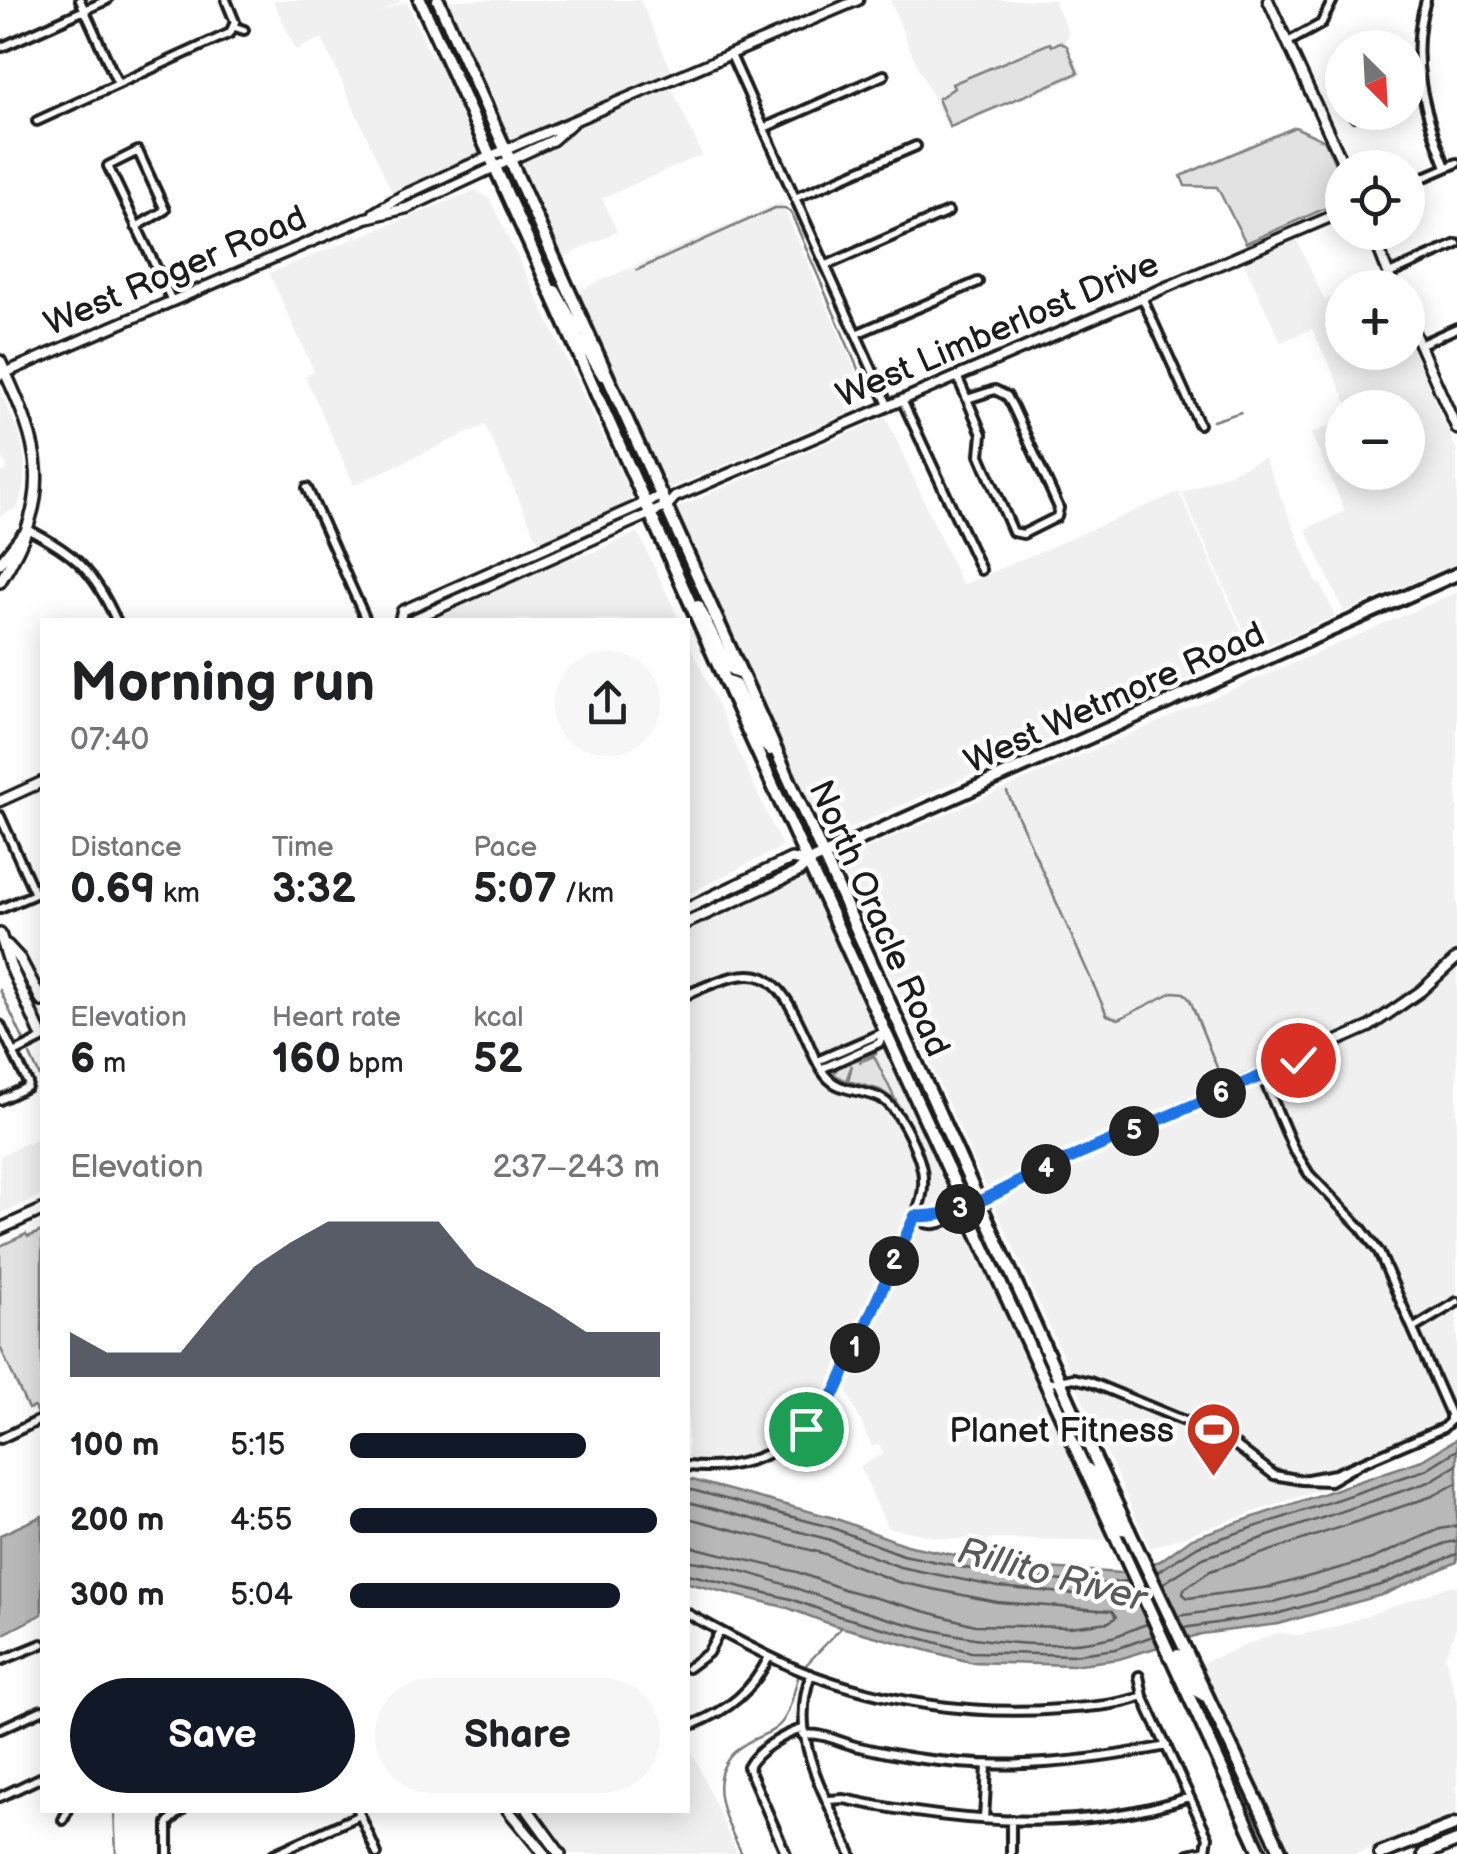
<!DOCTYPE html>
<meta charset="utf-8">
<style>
body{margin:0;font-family:"Balsamiq Sans",sans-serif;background:#f6f6f6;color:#202124;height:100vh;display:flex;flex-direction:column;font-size:38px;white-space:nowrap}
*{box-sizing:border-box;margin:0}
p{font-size:32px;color:#757577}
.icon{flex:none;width:55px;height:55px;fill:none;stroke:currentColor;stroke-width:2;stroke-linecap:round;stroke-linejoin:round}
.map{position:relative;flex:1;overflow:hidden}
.sheet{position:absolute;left:40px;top:618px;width:650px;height:1195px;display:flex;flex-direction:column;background:#fff;border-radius:0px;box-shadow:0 5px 25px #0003}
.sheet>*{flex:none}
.needle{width:65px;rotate:156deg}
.fabs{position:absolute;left:1325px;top:30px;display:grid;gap:20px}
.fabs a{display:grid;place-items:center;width:100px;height:100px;border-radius:50%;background:#fff;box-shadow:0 5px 25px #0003;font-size:50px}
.pin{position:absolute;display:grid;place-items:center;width:85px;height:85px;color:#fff;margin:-42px;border:5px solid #fff;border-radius:50%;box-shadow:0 2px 10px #0007}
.km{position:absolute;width:50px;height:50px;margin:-25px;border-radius:50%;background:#222;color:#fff;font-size:28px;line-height:50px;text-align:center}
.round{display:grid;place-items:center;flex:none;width:105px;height:105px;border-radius:52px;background:#f6f6f6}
.summary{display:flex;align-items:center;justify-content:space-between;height:170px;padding:0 30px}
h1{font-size:55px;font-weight:700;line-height:75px}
.figures{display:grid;grid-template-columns:repeat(3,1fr);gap:15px;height:170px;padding:10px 30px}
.figures div{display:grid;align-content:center}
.figures b{font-size:42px;font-weight:700}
.figures small{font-size:28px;font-weight:400}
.figures p{font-size:28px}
.chart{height:280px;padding:20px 30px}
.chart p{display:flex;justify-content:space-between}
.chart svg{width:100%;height:180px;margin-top:10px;fill:#111827;opacity:.7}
.cta{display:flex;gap:20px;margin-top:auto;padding:20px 30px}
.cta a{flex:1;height:115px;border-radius:60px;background:#111827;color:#fff;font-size:40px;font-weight:700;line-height:115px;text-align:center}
.cta a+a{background:#f6f6f6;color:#202124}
ul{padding:0 30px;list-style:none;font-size:32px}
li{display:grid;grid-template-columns:160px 120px 1fr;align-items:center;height:75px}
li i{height:25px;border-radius:12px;background:#111827}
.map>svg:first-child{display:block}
.built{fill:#f0f0f0}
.green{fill:#e2e2e2;stroke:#7f7f7f;stroke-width:2.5}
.water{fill:#b8b8b8;stroke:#7a7a7a;stroke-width:2.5}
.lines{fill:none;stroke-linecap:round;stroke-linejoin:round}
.shore{stroke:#5a5a5a;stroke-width:2.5}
.stream{stroke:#7a7a7a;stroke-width:2.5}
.minor-casing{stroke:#1c1c1c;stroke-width:14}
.tertiary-casing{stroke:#1c1c1c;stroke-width:15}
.secondary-casing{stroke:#1c1c1c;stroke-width:16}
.primary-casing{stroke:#1c1c1c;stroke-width:18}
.trunk-casing{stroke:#1c1c1c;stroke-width:18}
.minor{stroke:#fff;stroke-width:6}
.tertiary{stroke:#fff;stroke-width:8}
.secondary{stroke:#fff;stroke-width:9}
.primary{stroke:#fff;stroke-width:10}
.trunk{stroke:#fff;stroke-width:10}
.route-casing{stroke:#fff;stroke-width:20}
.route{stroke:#1a73e8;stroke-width:12}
.labels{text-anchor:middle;stroke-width:9;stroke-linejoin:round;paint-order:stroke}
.street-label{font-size:35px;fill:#1c1c1c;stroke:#fff}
.poi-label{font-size:35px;fill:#1c1c1c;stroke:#fff;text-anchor:end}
.water-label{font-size:38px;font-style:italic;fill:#5a5a5a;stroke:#fff}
</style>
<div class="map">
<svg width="1457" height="1854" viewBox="0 0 1457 1854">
<rect width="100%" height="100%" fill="#fff"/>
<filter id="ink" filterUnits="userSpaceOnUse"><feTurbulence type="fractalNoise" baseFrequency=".01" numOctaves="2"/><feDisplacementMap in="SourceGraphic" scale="20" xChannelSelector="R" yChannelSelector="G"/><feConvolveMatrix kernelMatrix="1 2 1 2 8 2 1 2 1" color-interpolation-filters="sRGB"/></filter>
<g filter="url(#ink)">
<path class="built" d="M273,0H403L379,13L406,1L431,57L435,56L478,154L392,192L322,38L296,50Z
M447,0H640L672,71L510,144Z
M890,0H1054L1069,33L1065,41L1082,72L1080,76L948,129L916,63Z
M671,86L702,155L602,198L617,232L560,259L516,163L602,116Z
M476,190L490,199L631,495L630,505L540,546L485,425L354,485L305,376L314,371L269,273Z
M781,202L870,404L668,489L603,345L575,292Z
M1297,240L1324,300L1342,293V352H1408V340L1457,451V563L1344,612L1306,529L1345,511L1311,434L1342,420V472H1408V408L1349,407L1312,329L1281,342L1244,263Z
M0,392L20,434L25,462L24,483L18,508L0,516V473L8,469L0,451Z
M886,417L962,585L1179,492L1251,651L825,839L677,508Z
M1264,458L1318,585L1321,584L1335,616L1254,652L1182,493Z
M638,532L679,620H426L538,569L594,552Z
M1457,592V1426L1321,1489L1150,1548L838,861Z
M688,640L782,847L688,894Z
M808,876L988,1272L1111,1540L945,1539L887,1527L860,1466L884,1454L879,1444L872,1447L846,1389L815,1431L777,1459L756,1468L723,1474L688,1473V930Z
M42,1136V1195L0,1214V1156Z
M1453,1585L1457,1586V1625L1445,1657L1457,1702V1818L1355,1854H1289L1197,1665L1276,1633L1300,1635L1332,1628Z
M688,1742L737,1854H567L534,1810H688Z"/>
<path class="green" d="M1060,42L1067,46L1078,73L950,127L938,99L954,88L952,84L1050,43L1052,46Z
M1295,127L1325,141L1342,180V201L1246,243L1217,187L1185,186L1181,176Z
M874,1050L876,1053L859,1062L874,1056L896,1101L880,1090L848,1081L852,1065L846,1081L834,1074L839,1065Z
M42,1231V1414L38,1416L34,1407L28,1409L0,1347V1246L26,1234L28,1237Z"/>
<path class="water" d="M1457,1439V1562L1385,1594L1278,1624L1201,1634L1119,1659L1072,1665L970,1662L833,1625L788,1608L688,1583V1479L834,1518L906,1545L1003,1565L1121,1573L1160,1561L1192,1538L1422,1460Z
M42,1516V1614L0,1636V1535Z"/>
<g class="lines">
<path class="shore" d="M1457,1483L1433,1496L1210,1571L1184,1589L1183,1594L1188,1598L1271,1587L1372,1559L1440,1529L1457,1526
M688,1489L830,1527L903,1555L1000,1575L1097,1584L1128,1581
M688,1502L827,1539L900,1567L998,1587L1097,1596L1133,1593
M688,1518L822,1553L898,1582L997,1602L1112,1611L1116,1617L1109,1622L1070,1627L975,1625L843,1589L797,1572L688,1546
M688,1561C732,1564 792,1587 835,1602C914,1629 1028,1658 1112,1637C1124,1634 1135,1627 1148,1624
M1157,1572L1198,1546L1425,1470L1457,1450
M688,1574L791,1599L835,1615L971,1652L1072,1655L1116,1649L1153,1636
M1162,1584L1203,1558L1429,1482L1457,1465
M1178,1616L1274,1602L1377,1573L1446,1543L1457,1541
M1183,1628L1276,1614L1381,1585L1457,1554"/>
<path class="stream" d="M637,270L775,208H785L791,213L870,397
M1213,421L1241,412
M1007,792L1107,1015L1119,1019L1173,992L1184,993L1190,1000L1220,1075
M0,990L25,1043
M30,1055L42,1081
M803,1668L842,1627
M114,1810L116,1854
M742,1854C724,1817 700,1772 745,1744C757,1736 776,1733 784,1719C792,1708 794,1688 799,1675"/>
<defs>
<path id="minor" d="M80,0L118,84
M1426,0C1408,58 1425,114 1446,167
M235,27L244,30
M1288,42L1321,24L1333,0
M2,47L107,0
M731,55L888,405
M1354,116L1363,112
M37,121L230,33L235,22L226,0
M764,128L884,75
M1408,184L1457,163
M795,198L916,146
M136,227L165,210L138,151L108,166L171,299
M827,265L948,212
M1389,274L1457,244
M1142,297L1199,424
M856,334L978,282
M1419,345L1457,328
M957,376L967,399
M995,390L1007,396L1013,407L1059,508L1057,517L1023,534L1013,532L980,455L982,434L967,399Z
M902,400L981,570
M307,488L366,620
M27,529C75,553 94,571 116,620
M0,816L35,894
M0,909L42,891
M688,994C763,960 775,969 808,1042C813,1054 818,1067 826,1076C840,1093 864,1089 882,1099C900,1109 923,1159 923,1179C924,1193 920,1204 915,1216L836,1391C804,1444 750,1473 688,1466
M0,1025L28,1083L27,1087L0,1100
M16,1052L42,1039
M817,1061L884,1032
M821,1069L879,1043L885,1032
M1262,1075L1293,1148L1309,1174L1361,1228L1379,1252L1450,1414V1421L1443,1428L1335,1474L1302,1480L1330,1481L1361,1463
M915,1216C932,1233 950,1220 966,1208
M917,1216L933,1218L962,1209
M1414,1328L1457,1302
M1046,1384L1073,1378L1090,1382L1226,1438L1274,1475L1302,1480
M0,1439L42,1419
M688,1614C726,1634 764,1656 804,1672C885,1703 974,1716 1060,1709C1087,1707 1118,1706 1143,1696
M0,1661L42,1644
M688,1668L708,1653L720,1631
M811,1674C787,1739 826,1794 851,1854
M1139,1676L1143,1696L1208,1837L1206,1850L1189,1854
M694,1724C729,1710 752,1691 769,1657
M0,1729L42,1710
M803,1735C821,1732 837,1741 855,1746C877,1751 900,1756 923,1759C1006,1771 1085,1762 1167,1746
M0,1797L42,1777
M828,1800L844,1799C955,1823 1079,1834 1189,1797
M358,1810L377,1854
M984,1819L987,1766
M63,1820L68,1810
M168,1854V1823L182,1810
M274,1854L360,1815
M786,1854L748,1767C757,1750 783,1735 802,1729
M1011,1854V1820"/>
<path id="tertiary" d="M1268,0L1345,168
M374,213L402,196L458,170L858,0
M1372,232L1394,288
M1408,319L1457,429
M0,375L366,218L407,208L553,140L573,122
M400,620L402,611L663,495
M412,620L667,506L675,497L1342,212
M0,801L42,782
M966,1208L1021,1180L1369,1027L1421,991L1457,958"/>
<path id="secondary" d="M0,361C42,451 55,493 0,582
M0,563L22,535
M688,908L791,859L808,862
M688,922L798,872L808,862
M0,934L10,965L42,1037
M7,945L20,959L42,1001
M0,1229L42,1210
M508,1810L544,1854
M528,1810L560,1854"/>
<path id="primary" d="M808,862L1457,574
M1380,1854L1457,1824
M1424,1854L1457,1841"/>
<path id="trunk" d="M420,0L732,696L1261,1854
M438,0L1096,1461L1282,1854
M555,291L576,329L587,332
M572,338L582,341L603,375
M698,606L728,667L738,673
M725,681L735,685L762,742L770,750
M1086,1468L1094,1474L1121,1529L1129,1530
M1170,1657L1178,1655L1195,1690L1205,1696"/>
</defs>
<use href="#minor" class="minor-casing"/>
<use href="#tertiary" class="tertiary-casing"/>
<use href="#secondary" class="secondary-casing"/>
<use href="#primary" class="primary-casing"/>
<use href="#trunk" class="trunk-casing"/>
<use href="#minor" class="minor"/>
<use href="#tertiary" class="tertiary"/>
<use href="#secondary" class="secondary"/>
<use href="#primary" class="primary"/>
<use href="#trunk" class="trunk"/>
</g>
</g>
<g class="lines" filter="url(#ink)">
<defs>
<path id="route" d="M806,1429L836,1391L915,1216C960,1219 1002,1188 1043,1170C1128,1133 1213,1096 1298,1060"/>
</defs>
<use href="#route" class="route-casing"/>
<use href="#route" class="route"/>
</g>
<defs>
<symbol id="stadium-pin" viewBox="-11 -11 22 30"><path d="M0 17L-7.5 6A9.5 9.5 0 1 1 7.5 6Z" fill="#c8321e" stroke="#fff"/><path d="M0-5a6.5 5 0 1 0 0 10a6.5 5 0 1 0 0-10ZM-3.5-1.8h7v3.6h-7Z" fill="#fff"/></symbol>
</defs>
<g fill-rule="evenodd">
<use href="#stadium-pin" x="1182" y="1398" width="63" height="86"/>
</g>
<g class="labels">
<g class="street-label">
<text transform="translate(175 270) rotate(-23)" y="12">West Roger Road</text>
<text transform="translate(997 329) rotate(-23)" y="12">West Limberlost Drive</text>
<text transform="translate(1114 697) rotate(-24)" y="12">West Wetmore Road</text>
<text transform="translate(880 918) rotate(66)" y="12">North Oracle Road</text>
</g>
<g class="poi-label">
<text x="1174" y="1442">Planet Fitness</text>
</g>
<g class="water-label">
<text transform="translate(1052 1574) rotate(15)" y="13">Rillito River</text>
</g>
</g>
</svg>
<div class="fabs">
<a><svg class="needle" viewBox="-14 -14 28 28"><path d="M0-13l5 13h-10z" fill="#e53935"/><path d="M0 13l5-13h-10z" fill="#757577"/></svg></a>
<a><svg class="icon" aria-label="locate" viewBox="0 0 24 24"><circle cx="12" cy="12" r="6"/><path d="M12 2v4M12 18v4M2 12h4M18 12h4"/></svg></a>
<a>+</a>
<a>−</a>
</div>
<div class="pin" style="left:806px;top:1429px;background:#1e9e55"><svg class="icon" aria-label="arrive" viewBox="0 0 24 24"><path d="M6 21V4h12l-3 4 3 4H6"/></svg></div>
<div class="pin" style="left:1298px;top:1060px;background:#d93025"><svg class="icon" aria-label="check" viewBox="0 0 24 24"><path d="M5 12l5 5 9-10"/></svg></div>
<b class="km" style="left:855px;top:1348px">1</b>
<b class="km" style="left:894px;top:1261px">2</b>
<b class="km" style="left:960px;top:1209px">3</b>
<b class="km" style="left:1046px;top:1169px">4</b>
<b class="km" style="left:1134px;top:1131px">5</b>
<b class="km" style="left:1221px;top:1093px">6</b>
<section class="sheet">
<div class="summary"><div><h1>Morning run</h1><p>07:40</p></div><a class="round"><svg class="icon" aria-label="share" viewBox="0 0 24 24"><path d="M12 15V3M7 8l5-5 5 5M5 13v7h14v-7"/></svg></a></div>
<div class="figures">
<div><p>Distance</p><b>0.69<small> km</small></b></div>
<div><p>Time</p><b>3:32</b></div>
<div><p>Pace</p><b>5:07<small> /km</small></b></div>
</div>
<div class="figures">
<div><p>Elevation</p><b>6<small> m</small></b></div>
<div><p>Heart rate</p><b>160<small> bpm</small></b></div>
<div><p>kcal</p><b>52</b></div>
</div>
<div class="chart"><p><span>Elevation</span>237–243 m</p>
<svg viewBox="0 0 160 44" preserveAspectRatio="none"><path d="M0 44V33L10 38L20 38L30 38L40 27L50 17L60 11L70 6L80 6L90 6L100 6L110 17L120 22L130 27L140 33L150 33L160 33V44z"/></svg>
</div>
<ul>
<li><b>100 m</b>5:15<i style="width:76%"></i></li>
<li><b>200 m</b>4:55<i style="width:99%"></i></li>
<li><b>300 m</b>5:04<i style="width:87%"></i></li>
</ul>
<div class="cta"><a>Save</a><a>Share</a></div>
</section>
</div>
